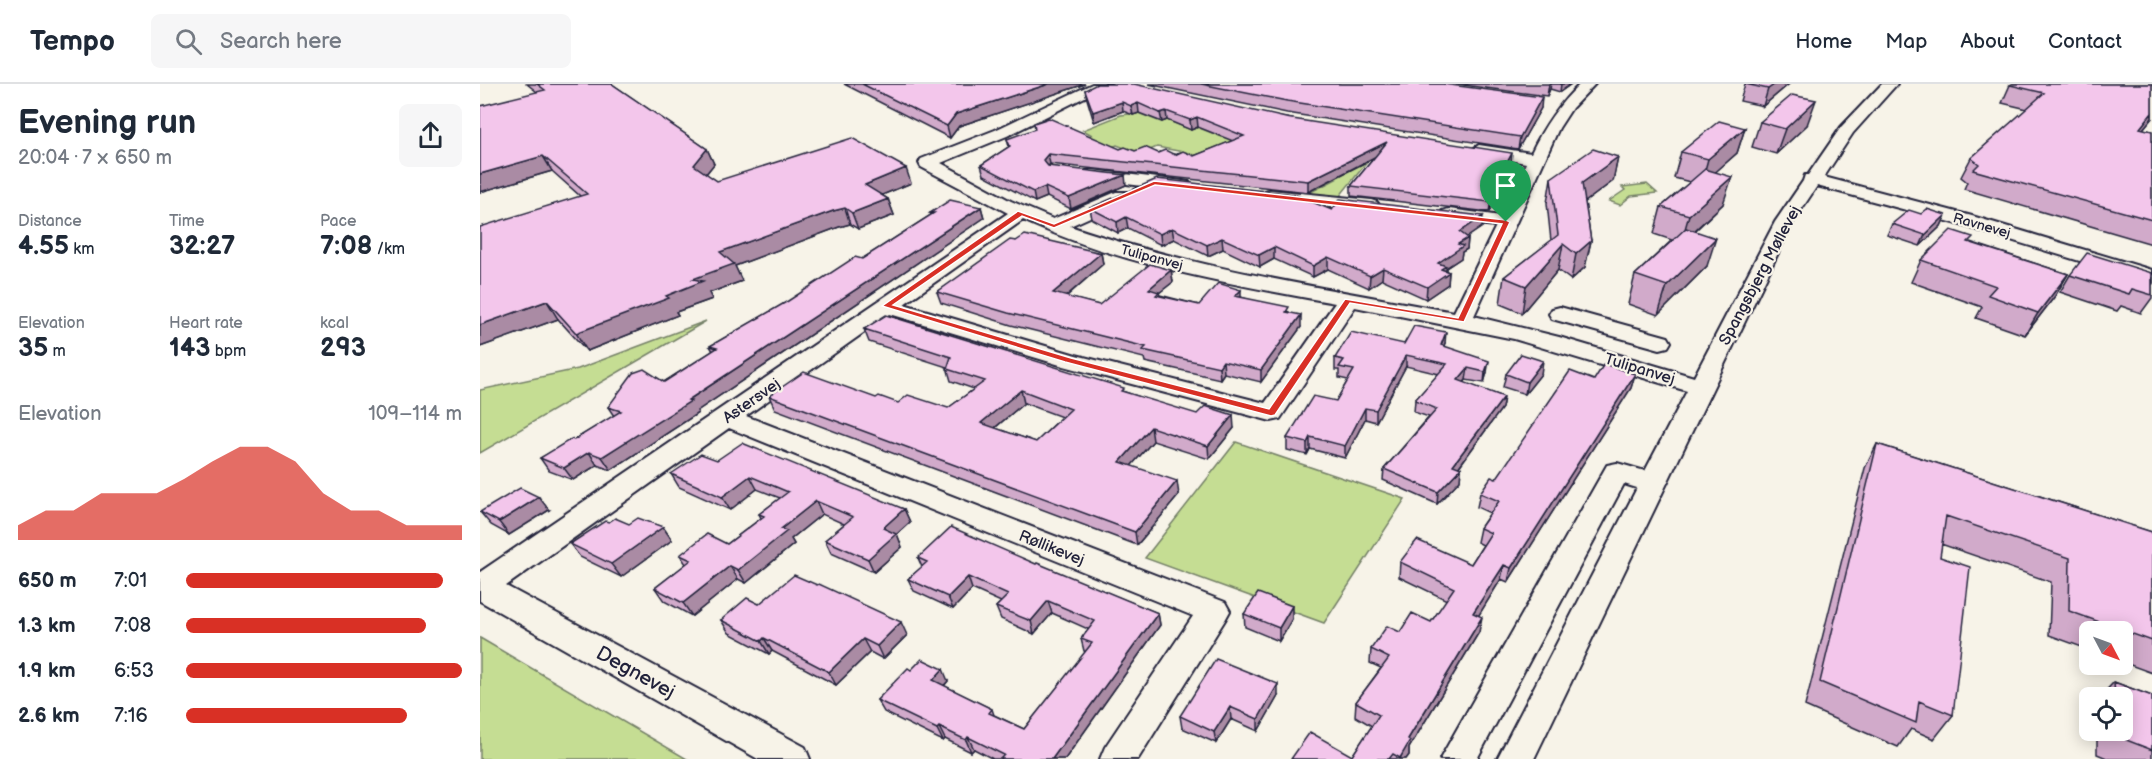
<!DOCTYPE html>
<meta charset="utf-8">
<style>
body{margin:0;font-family:"Balsamiq Sans",sans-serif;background:#f6f6f7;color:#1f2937;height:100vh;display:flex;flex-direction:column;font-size:22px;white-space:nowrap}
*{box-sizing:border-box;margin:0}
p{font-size:20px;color:#747a83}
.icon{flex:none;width:33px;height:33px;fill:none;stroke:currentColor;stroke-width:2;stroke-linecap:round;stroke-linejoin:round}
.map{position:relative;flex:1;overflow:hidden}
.side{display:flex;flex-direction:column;background:#fff;width:480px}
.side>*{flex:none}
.needle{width:39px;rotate:131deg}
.tools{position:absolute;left:1599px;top:537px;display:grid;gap:12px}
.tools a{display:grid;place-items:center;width:54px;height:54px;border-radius:9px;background:#fff;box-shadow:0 3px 15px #0003;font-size:30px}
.pin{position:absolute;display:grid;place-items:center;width:51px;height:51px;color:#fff;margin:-62px -26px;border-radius:50% 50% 50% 0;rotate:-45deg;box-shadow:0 0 6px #0007}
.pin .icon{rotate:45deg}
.round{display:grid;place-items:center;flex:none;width:63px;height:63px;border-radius:9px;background:#f6f6f7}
.head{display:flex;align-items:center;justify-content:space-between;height:102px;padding:0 18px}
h1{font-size:33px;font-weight:700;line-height:45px}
.metrics{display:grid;grid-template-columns:repeat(3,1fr);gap:9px;height:102px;padding:6px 18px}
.metrics div{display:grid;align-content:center}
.metrics b{font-size:26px;font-weight:700}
.metrics small{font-size:16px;font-weight:400}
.metrics p{font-size:16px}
.chart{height:168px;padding:12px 18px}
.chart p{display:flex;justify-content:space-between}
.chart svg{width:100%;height:108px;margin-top:6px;fill:#d93025;opacity:.7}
ul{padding:0 18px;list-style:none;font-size:20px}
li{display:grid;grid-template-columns:96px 72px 1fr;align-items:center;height:45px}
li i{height:15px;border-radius:8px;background:#d93025}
header{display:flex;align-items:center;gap:36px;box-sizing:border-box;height:84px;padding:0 30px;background:#fff;border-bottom:2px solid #e0e1e3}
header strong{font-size:28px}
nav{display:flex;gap:33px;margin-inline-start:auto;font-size:21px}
.search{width:420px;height:54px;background:#f6f6f7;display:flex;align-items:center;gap:15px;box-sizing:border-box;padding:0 21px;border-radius:9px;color:#747a83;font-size:22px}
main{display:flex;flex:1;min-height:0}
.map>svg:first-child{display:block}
.green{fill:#c5dd93;stroke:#748067;stroke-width:1.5}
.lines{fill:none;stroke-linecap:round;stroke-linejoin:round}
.minor-casing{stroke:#22223b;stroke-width:4}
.minor{fill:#f7f3e8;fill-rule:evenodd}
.wall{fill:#d1aaca;stroke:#22223b;stroke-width:1.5;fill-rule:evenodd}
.shaded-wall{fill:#aa8ba4;stroke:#22223b;stroke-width:1.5}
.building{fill:#f3c6eb;stroke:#22223b;stroke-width:1.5;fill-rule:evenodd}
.route{fill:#d93025;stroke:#fff;stroke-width:1.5;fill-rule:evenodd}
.labels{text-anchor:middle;stroke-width:4.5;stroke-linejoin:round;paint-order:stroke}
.far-street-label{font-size:14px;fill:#22223b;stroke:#f7f3e8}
.street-label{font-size:16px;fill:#22223b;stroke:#f7f3e8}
.near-street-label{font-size:20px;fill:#22223b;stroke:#f7f3e8}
</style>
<header>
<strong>Tempo</strong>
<div class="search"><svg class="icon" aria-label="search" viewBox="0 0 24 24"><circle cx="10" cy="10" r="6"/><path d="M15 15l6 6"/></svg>Search here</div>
<nav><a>Home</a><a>Map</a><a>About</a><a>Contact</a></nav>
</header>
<main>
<section class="side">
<div class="head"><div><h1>Evening run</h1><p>20:04 · 7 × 650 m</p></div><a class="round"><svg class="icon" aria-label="share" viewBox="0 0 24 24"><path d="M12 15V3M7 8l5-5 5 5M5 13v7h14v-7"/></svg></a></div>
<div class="metrics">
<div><p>Distance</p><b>4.55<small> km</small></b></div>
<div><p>Time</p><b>32:27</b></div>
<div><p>Pace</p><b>7:08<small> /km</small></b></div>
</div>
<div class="metrics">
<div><p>Elevation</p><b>35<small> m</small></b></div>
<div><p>Heart rate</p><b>143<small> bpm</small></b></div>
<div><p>kcal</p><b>293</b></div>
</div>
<div class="chart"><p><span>Elevation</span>109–114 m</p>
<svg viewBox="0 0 160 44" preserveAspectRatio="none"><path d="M0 44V38L10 32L20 32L30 25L40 25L50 25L60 19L70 12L80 6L90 6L100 12L110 25L120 32L130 32L140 38L150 38L160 38V44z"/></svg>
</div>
<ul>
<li><b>650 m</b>7:01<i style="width:93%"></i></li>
<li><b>1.3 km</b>7:08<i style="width:87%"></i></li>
<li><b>1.9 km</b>6:53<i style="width:100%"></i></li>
<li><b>2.6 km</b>7:16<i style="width:80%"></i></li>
</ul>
</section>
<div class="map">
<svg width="1672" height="675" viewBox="0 0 1672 675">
<rect width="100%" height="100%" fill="#f7f3e8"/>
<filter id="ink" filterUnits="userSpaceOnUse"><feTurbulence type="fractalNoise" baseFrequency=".0167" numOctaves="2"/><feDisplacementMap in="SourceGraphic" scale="12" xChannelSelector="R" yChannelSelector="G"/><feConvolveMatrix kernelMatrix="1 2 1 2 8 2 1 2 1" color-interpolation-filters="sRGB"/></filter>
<g filter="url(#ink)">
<path class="green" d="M658,29L681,38L687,36L711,46L717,43L742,53L750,50L905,56L859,113L827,110L856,95L825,83L735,80L709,69L677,63L660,70L637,61L624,66L554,79L572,82L570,84L539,79L612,51L603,46L641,31Z
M1167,100L1177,109L1151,112L1140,121L1129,117L1145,106L1142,103Z
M226,237L0,369V306L98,285Z
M756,358L925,415L844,539L665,474Z
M0,554L207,675H0Z"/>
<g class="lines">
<defs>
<path id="minor" d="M612,0H631L527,52L461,79L531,117L573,135L636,108H648L651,112L648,116L590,142C715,185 845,204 974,228L1016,142L969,137L962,135L960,131L962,127L969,125L1021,132L1046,79L999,71L991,66L999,61L1051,69C1064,42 1078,21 1100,0H1115L1092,24L1079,44L994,232L1079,253L1214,293L1295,138L1323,97L1325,91H1328L1361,43L1402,0H1417L1373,49L1344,93L1492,132L1672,186V199L1478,140L1337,102L1313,138L1054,675H1017L1157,404L1144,400L997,675H960L1127,381L1137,379L1165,387L1207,307L1034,255L875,223L800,335L791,337L580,281L410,230L266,332L745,518L750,527L745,536L658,675H620L625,663L713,532L249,344L26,502L325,663L330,675H278L0,517V488L528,129L441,83L439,79L441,75L515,46ZM543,136C641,181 750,200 855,219L785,319L596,271L424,220Z
M612,86L703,97L709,98L712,102L709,106L703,107L606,95L603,91L606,87Z
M790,106L891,116L897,118L900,122L897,126L891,128L784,115L781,111L784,107Z
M1080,223L1188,253L1191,258L1188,263L1180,265L1072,235L1069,230L1072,225Z"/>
</defs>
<use href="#minor" class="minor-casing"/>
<use href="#minor" class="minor"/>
</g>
<path class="wall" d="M47,0H132L227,65L234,80L226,90L237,97L431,99L402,111L408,115L414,131L378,145L370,140L359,143L255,182L262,197L229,209L232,215L196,228L198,231L107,267L78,235L0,263L100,112L72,87L0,108L57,8Z
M364,0H605L479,42L470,54Z
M668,0H963L1061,24L1038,65L807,29Z
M976,0H1091L1080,8L1070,5L1067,12Z
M1265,0H1309L1283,22L1260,17Z
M1672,0V34L1663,45L1672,47V160L1484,105L1487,98L1481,93L1491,74L1547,25L1522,19L1530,1Z
M605,6L806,34L1031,79L1016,109L1014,117L1009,128L871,112V102L894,74L828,108L570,80L568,82L646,101L591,125L567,113L555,118L504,91L501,81L529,63L527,55L714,72L753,57L718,43L711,46L687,36L682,38L659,29L653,31L643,27L614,38L607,15Z
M1280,38L1327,41L1296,70L1272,63Z
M1265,44L1257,69L1235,88L1243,120L1215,147L1227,182L1178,231L1148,220L1155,191L1192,156L1174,150L1181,123L1210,98L1194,94L1201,68Z
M1138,73L1133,97L1105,118L1111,157L1105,183L1091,196L1078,186L1042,229L1020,220L1024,193L1071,157L1067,119L1071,94Z
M501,123L504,134L217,327L218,329L131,386L117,381L93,396L69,387L60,374L94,356L134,332L128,323L184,298L233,267L230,262L382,175L451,131L450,129Z
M610,124L852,126L1002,143L987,153L988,154L987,165L982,168L981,174L966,184V187L969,188L968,200L946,215L902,195L889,204L848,185L833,193L794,175L780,183L743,165L728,172L694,155L681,161L648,144L638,149L612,135Z
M1441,130L1466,131L1461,142L1440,162L1407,151L1412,140Z
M536,157L621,169L623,180L586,213L619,221L691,186L693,198L679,209L680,211L719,221L761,213L809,228L821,243L781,298L744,289L740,295L665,278L664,274L531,241L461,219L457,208Z
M1490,158L1588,190L1575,212L1545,251L1496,234L1502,223L1431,198L1441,176Z
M1672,189V214L1661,229L1641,222L1637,227L1580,208L1590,191Z
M384,245L645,308L754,344L729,375L673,357L651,382L699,411L657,461L295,325L289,312L396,314L418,319L468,324L494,305L471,297L467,283L389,258ZM544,319L582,333L556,358L515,344Z
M965,259L964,262L1007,288L1004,299L986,296L984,299L1024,313L1022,324L979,383L981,384L980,396L957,420L903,396L904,385L949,333L934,328L935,316L959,290L926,282L896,338L885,335L865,374L830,365L827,371L807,366V354L856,317L868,296L859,294V286H855V274Z
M1026,290H1061L1045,310L1023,303Z
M1155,290L1151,304L1028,498L1021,495L998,532L999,548L929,664V671L926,675H811L872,672L892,642L875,632L876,618L901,584L890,579L891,565L920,548L951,538L967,516L919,493L920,478L991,480L1003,461L997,458L1000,444L1010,429L997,423L1000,409L1016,395L1114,296Z
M1397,360L1672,448V589L1642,578V548H1610V566L1569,551L1571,498L1461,460L1460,473L1473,631L1454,655L1431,645L1418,663L1325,622L1385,384Z
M237,376L424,425L430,438L417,450L422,463L394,488L351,469L345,456L364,440L342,430L311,455L314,460L266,499L258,495L212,532L184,517L175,504L206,480L200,471L247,460L281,434L279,430L300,414L277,405L250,426L199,403L191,390Z
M69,426L29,451L11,441L0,428Z
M129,438L183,443L192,456L141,493L100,473L90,460Z
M438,474L556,480L678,529L680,541L585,675H513L494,665L491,668L465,655L463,657L404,628L397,616L431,586L468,597L464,602L512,625L514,631L544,645L606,568L604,567L601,555L608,545L572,529L554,550L521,535L516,523L521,518L492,505L473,525L434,507L428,495L442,483Z
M764,530L812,535L799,557L765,543Z
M241,536L427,551L403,575L390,568L356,601L292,567L289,570L249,549Z
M1634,598L1672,612V675H1629L1617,670V646H1642V614H1619Z
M798,612L778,647L751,635L736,659L702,644L700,632Z"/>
<path class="shaded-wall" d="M569,0H605L479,42L470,54L467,42L476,30Z
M1069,0H1071L1070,5L1067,12Z
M1081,0H1091L1080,8Z
M1295,0H1309L1283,22L1288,5Z
M1062,13L1061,24L1038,65L1040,53Z
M1336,16L1327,41L1296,70L1305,45Z
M642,18L643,27L614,38L613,28Z
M658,19L659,29L653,31L651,22Z
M686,27L687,36L682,38L680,29Z
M1672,29V34L1649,62L1660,44Z
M717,33L718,43L711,46L710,36Z
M1265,44L1257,69L1221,101L1228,75Z
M907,58L906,67L828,108V97Z
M227,65L234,80L221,96L214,81Z
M1032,69L1031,79L1016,109L1014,117L1009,128L1013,106Z
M568,70L570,80L565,86L563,76Z
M63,72L72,87L0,108V90Z
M1138,73L1133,97L1097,124L1102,99Z
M426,84L431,99L390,116L385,101Z
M645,91L646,101L591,125L589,114Z
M1252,93L1243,120L1201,159L1209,131Z
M565,103L567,113L555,118L553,108Z
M408,115L414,131L378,145L372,129Z
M501,123L504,134L217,327L218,329L131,386L122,373Z
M365,124L370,140L359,143L255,182L262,197L229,209L232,215L196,228L198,231L107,267L96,249L186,212L213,195L240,168L353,127Z
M1466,131L1461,142L1440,162L1445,151Z
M1003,132L1002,143L979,159L980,148Z
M646,133L648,144L638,149L637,138Z
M692,144L694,155L681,161L680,150Z
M742,154L743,165L728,172L727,161Z
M988,154L987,165L982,168L981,174L966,184L965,191L969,188L968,200L946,215L947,203L958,179L978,160Z
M1236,154L1227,182L1178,231L1187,202Z
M1111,157L1105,183L1091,196L1096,170Z
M1083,160L1078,186L1042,229L1046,202Z
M794,163V175L780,183L779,171Z
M621,169L623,180L576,221L573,209Z
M848,173V185L833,193V182Z
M903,184L902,195L889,204L890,192Z
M691,186L693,198L679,209L681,219L669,205Z
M1588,190L1575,212L1545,251L1558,229Z
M761,206V217L755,212Z
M67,217L78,235L0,263V241Z
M821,231V243L781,298V286Z
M966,248L965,259L959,272L961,261Z
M926,271V282L896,338V326Z
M743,277L744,289L740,295L739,283Z
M1009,277L1007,288L1004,299L1005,288Z
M1063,277L1061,290L1045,310L1047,298Z
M988,284L986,296L976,308L978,296Z
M1155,290L1151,304L1028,498L1031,484Z
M541,306L544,319L505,352L501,339Z
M1024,313L1022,324L972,392L973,381Z
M885,324V335L865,374V362Z
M753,331L754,344L729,375L728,362Z
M671,343L673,357L643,391L640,378Z
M830,353V365L827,371V359Z
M109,368L117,381L93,396L84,384Z
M981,384L980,396L957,420L958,408Z
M270,392L277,405L250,426L242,413Z
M697,397L699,411L657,461L655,448Z
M59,413L69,426L29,451L19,438Z
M336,417L342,430L311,455L314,460L266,499L258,486L301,445Z
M424,425L430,438L417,450L422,463L394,488L388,475L403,444Z
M183,443L192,456L141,493L131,480Z
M1024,481L1021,495L991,544L993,529Z
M250,482L258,495L212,532L203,519Z
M488,493L492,505L473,525L468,513Z
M568,517L572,529L554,550L551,537Z
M812,522V535L799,557V544Z
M678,529L680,541L585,675H572Z
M1002,533L999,548L929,664V671L926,675H920L928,655Z
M421,538L427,551L403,575L397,562Z
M284,554L292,567L289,570L281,557Z
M383,555L390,568L356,601L349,588Z
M463,585L468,597L458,608L453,596Z
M798,600V612L778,647V635Z
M750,623L751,635L736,659L734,648Z
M459,643L465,655L463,657L457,645Z
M488,653L494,665L491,668L486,656Z"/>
<path class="building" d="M57,0H132L227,65L214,81L237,97L372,54L426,84L385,101L408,115L372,129L365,124L353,127L240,168L254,180L213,195L223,197L186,212L189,214L96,249L67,217L0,241V143L107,110L63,72L0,90V22L65,6Z
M382,0H569L476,30L467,42Z
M617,0H654L806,34L1032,69L1013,106L1016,107L1010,118L871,102L907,58L828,97L568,70L563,76L568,82L645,91L589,114L565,103L553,108L501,81L530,62L527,55L555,45L554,39L569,34L640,65L645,63L655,67L665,63L678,69L685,66L695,71L703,67L714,72L764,52L717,33L710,36L686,27L680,29L658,19L651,22L642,18L613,28L605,6Z
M721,0H963L1062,13L1040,53L807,17Z
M1265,0H1295L1288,5Z
M1532,0H1672V29L1660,44L1672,47V136L1493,86L1499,80L1491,74L1564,9L1530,1Z
M1312,11L1336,16L1305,45L1280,38Z
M1239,37L1265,44L1228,75L1201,68Z
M1113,65L1138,73L1102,99L1111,157L1096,170L1083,160L1046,202L1024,193L1078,151L1071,94Z
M1225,85L1252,93L1209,131L1181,123Z
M677,95L813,110L852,126L860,115L1003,132L980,148L988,154L978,160L983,162L958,179L966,182L961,185L969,188L947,203L903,184L890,192L848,173L833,182L794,163L779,171L742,154L727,161L692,144L680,150L646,133L637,138L610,124Z
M470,116L501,123L208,316L211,317L122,373L109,368L84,384L60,374L91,355L94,356L141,327L128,323L153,289L164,285L184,298L237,264L230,262L308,217L375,173L382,175L454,129H450Z
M1447,125L1466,131L1445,151L1412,140L1429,126L1441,130Z
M1206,144L1236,154L1187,202L1155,191Z
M1471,146L1493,153L1488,158L1588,190L1558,229L1508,211L1516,202L1441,176Z
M545,151L621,169L573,209L619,221L670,180L691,186L669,205L679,208L676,211L719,221L738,199L761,206L755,212L809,223L806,228L821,231L781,286L743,277L739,283L663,266L666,263L528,229L457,208L530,156L536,157Z
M1607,169L1672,189V211L1652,205L1649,210L1590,191Z
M406,231L644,304L641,307L717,330L725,322L753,331L728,362L671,343L640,378L697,397L655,448L289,312L324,288L396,314L399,312L418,319L428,311L468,324L505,297L467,285L471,273L384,245ZM541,306L591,325L556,358L501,339Z
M934,242L966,248L961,261L1009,277L1005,288L988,284L978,296L1024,313L973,381L981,384L958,408L904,385L957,325L935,316L967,280L926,271L896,326L885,324L865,362L830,353L827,359L807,354L833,312L856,317L874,286L859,283L864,276L855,274L871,248L924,260Z
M1041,270L1063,277L1047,298L1026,290Z
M1124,280L1155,290L1031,484L1024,481L993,529L1002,533L928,655L930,657L920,674L913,670L909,675H811L830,648L872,672L899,631L876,618L909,574L891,565L907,542L920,548L932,529L951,538L974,504L920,478L937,456L991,480L1011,449L1000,444L1019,417L1000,409L1011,393L1016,395L1090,287L1114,296Z
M262,359L424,425L403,444L416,450L388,475L345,456L373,433L336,417L301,445L307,447L258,486L250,482L203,519L175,504L211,476L200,471L227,450L247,460L284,432L279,430L308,408L270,392L242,413L191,390L221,370L237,376Z
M1397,360L1672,448V557L1589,527L1590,474L1466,432L1460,473L1490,483L1473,631L1439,617L1436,639L1340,598Z
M40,404L59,413L19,438L0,428Z
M135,434L149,440L158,434L183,443L131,480L90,460L125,437L129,438Z
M471,443L556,480L557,479L678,529L572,675H522L521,674L524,671L488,653L486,656L459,643L457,645L397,616L428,584L431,586L442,575L463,585L453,596L512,625L509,629L544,645L612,559L601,555L615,537L568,517L551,537L516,523L528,511L488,493L468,513L428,495L447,478L438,474Z
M314,491L337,501L339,500L421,538L397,562L383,555L349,588L284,554L281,557L241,536L267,514L279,520Z
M778,509L812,522L799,544L764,530Z
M736,575L798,600L778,635L750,623L734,648L700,632Z
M1634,598L1672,612V666L1636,652V646H1642V614H1635Z"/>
</g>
<path class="route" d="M674,97L1026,136L1030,138L984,238L870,219L795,331L791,332L585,278L402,222L538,127L574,140ZM675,101L1022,140L978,234L865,215L789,325L591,274L413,221L542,132L574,144Z"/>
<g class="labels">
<g class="far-street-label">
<text transform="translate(1502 141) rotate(16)" y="5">Ravnevej</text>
<text transform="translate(672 173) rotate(15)" y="5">Tulipanvej</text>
</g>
<g class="street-label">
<text transform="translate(1279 191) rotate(-62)" y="6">Spangsbjerg Møllevej</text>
<text transform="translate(1160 284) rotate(17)" y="6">Tulipanvej</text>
<text transform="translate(271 316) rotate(-35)" y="6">Astersvej</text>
<text transform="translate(572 463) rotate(22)" y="6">Røllikevej</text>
</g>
<g class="near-street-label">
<text transform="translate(156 588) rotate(29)" y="7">Degnevej</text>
</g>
</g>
</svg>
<div class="tools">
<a><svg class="needle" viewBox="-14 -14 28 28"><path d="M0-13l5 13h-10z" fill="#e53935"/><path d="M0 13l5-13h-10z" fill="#747a83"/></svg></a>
<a><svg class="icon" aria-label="locate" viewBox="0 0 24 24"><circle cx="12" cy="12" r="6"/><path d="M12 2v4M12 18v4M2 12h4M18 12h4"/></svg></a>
</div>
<div class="pin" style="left:1026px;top:138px;background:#1e9e55"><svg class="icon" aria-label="arrive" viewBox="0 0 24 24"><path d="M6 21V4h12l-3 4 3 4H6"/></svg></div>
</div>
</main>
